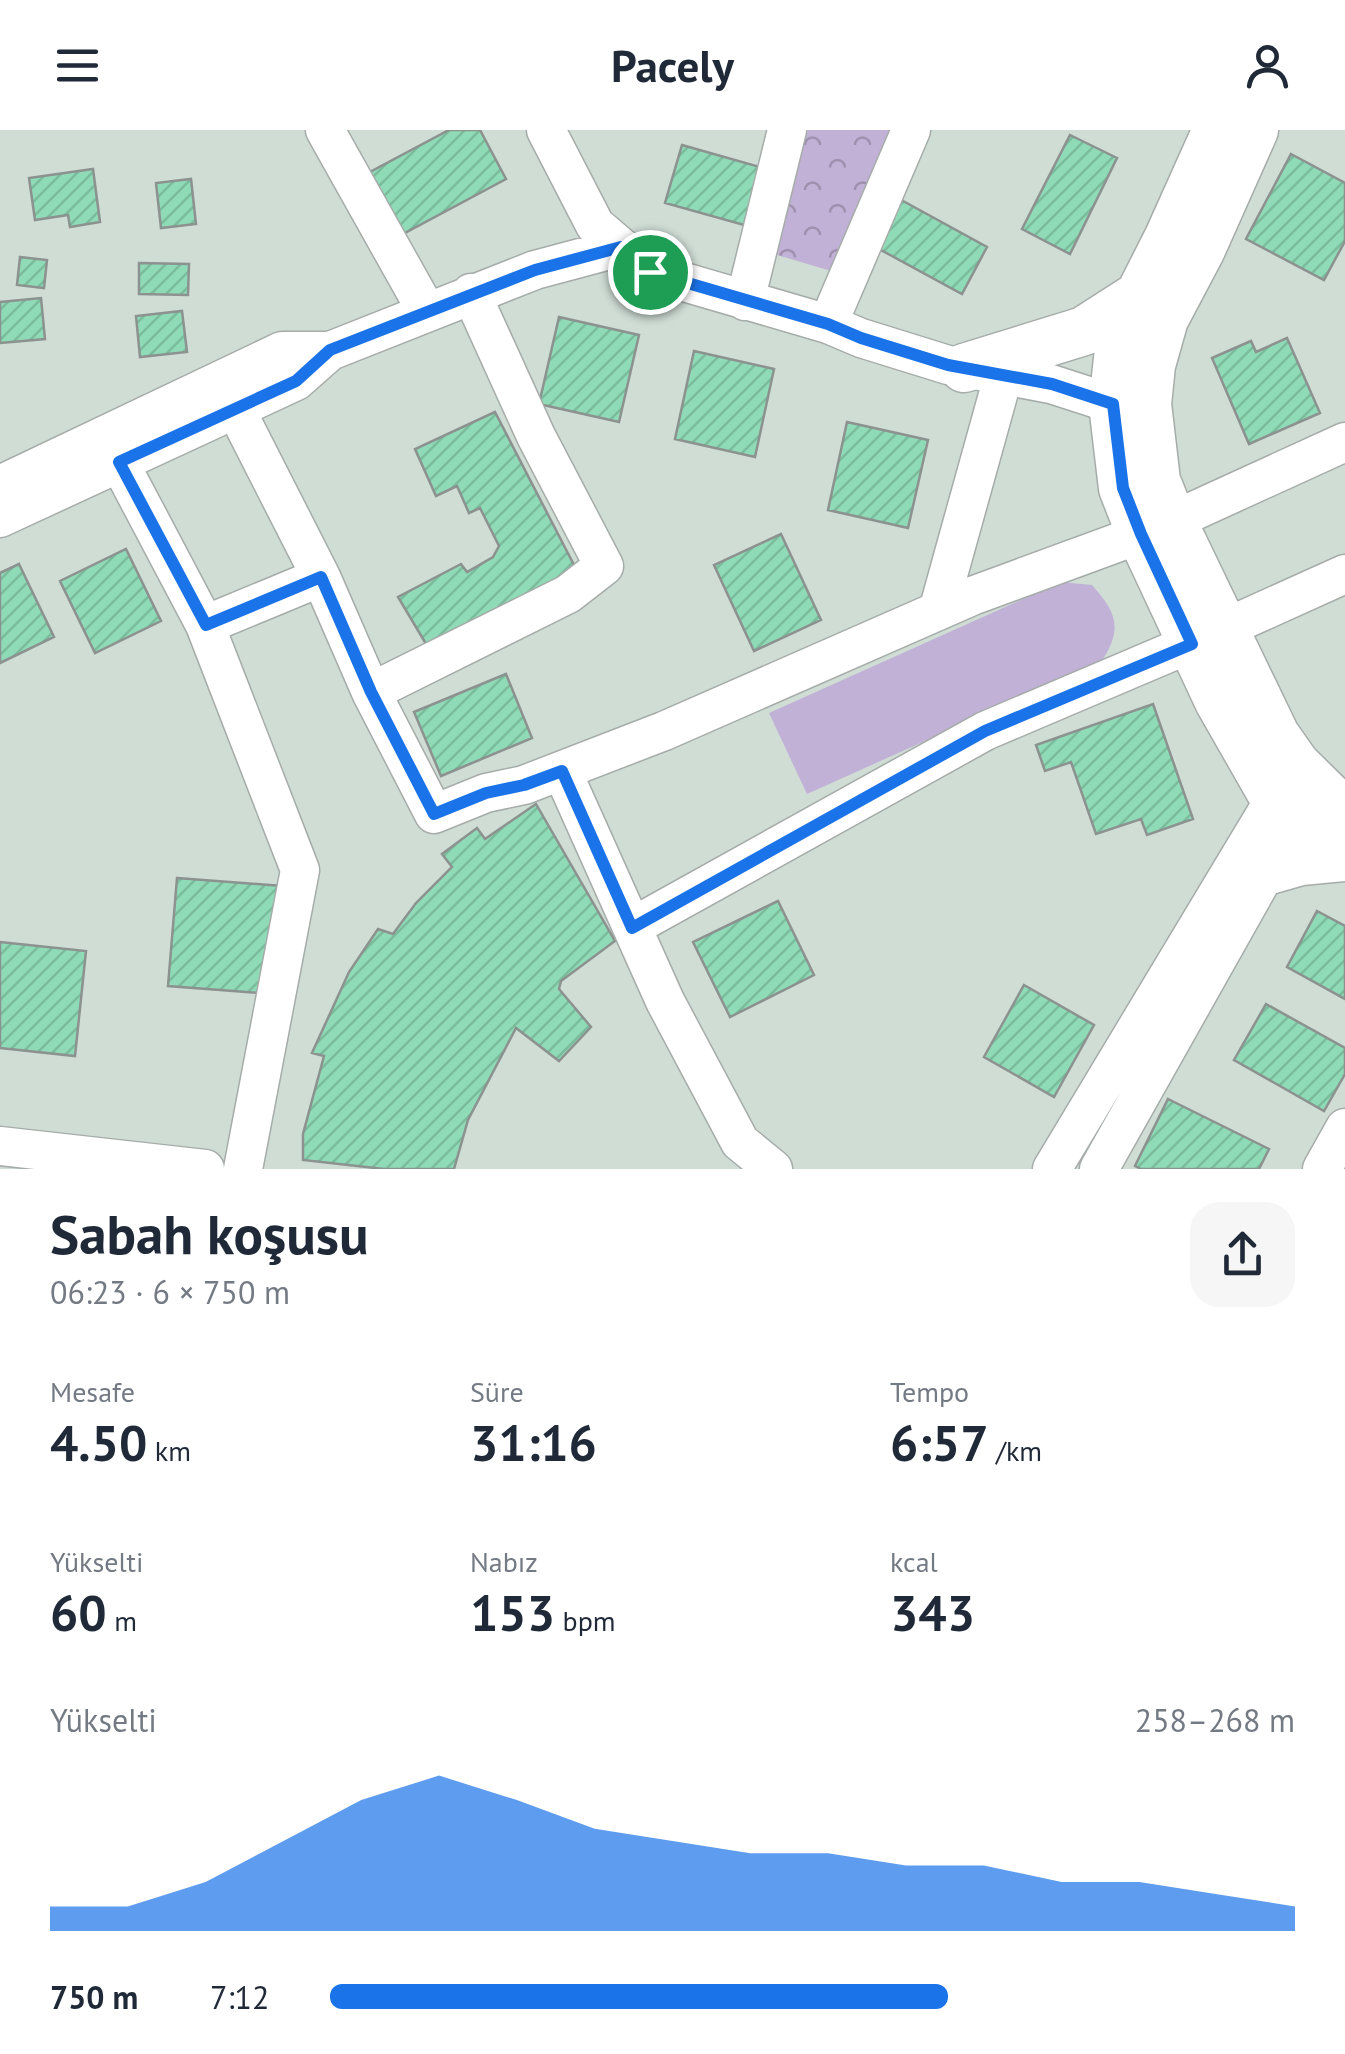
<!DOCTYPE html>
<html lang="tr">
<meta charset="utf-8">
<style>
body{margin:0;font-family:"PT Sans",sans-serif;background:#f6f6f7;color:#1f2937;height:100vh;display:flex;flex-direction:column;font-size:38px;white-space:nowrap}
*{box-sizing:border-box;margin:0}
p{font-size:32px;color:#747a83}
.icon{flex:none;width:55px;height:55px;fill:none;stroke:currentColor;stroke-width:2;stroke-linecap:round;stroke-linejoin:round}
.map{position:relative;height:1039px;overflow:hidden}
.side{display:flex;flex-direction:column;background:#fff;flex:1}
.side>*{flex:none}
.pin{position:absolute;display:grid;place-items:center;width:85px;height:85px;color:#fff;margin:-42px;border:5px solid #fff;border-radius:50%;box-shadow:0 2px 10px #0007}
.round{display:grid;place-items:center;flex:none;width:105px;height:105px;border-radius:30px;background:#f6f6f7}
.head{display:flex;align-items:center;justify-content:space-between;height:170px;padding:0 50px}
h1{font-size:55px;font-weight:700;line-height:75px}
.metrics{display:grid;grid-template-columns:repeat(3,1fr);gap:15px;height:170px;padding:10px 50px}
.metrics div{display:grid;align-content:center}
.metrics b{font-size:50px;font-weight:700}
.metrics small{font-size:28px;font-weight:400}
.metrics p{font-size:28px}
.chart{height:280px;padding:20px 50px}
.chart p{display:flex;justify-content:space-between}
.chart svg{width:100%;height:180px;margin-top:10px;fill:#1a73e8;opacity:.7}
ul{padding:0 50px;list-style:none;font-size:32px}
li{display:grid;grid-template-columns:160px 120px 1fr;align-items:center;height:75px}
li i{height:25px;border-radius:12px;background:#1a73e8}
header{display:flex;justify-content:space-between;align-items:center;height:130px;padding:0 50px;background:#fff;font-size:45px;font-weight:700}
.map>svg:first-child{display:block}
.built{fill:#cfddd5}
.green{fill:#c2b1d7}
.park{fill:url(#park-crowns)}
.building{fill:url(#building-hatch);stroke:#8c928f;stroke-width:2.5}
.lines{fill:none;stroke-linecap:round;stroke-linejoin:round}
.minor-casing{stroke:#a6aca9;stroke-width:41}
.major-casing{stroke:#a6aca9;stroke-width:51}
.minor{stroke:#fff;stroke-width:38}
.major{stroke:#fff;stroke-width:48}
.route-casing{stroke:#fff;stroke-width:20}
.route{stroke:#1a73e8;stroke-width:12}
</style>
<header><svg class="icon" aria-label="menu" viewBox="0 0 24 24"><path d="M4 6h16M4 12h16M4 18h16"/></svg>Pacely<svg class="icon" aria-label="person" viewBox="0 0 24 24"><circle cx="12" cy="8" r="4"/><path d="M4 21q1-7 8-7t8 7"/></svg></header>
<div class="map">
<svg width="1345" height="1039" viewBox="0 0 1345 1039">
<defs>
<pattern id="park-crowns" width="20" height="18" patternUnits="userSpaceOnUse" patternTransform="scale(2.5)"><rect width="20" height="18" fill="#c2b1d7"/><path d="M2 6a3 3 0 1 1 6 0M12 15a3 3 0 1 1 6 0" fill="none" stroke="#9e90ae"/></pattern>
<pattern id="building-hatch" width="6" height="6" patternUnits="userSpaceOnUse" patternTransform="scale(2.5)"><rect width="6" height="6" fill="#8fdbb7"/><path d="M-1 1l2-2M0 6l6-6M5 7l2-2" fill="none" stroke="#7bbc9d"/></pattern>
</defs>
<rect width="100%" height="100%" fill="#e0e6e2"/>
<path class="built" d="M0,0H1345V1039H0Z"/>
<path class="green" d="M1061,452L1092,455C1117,483 1123,499 1101,532L807,664L769,583Z"/>
<path class="park" d="M808,0H898L841,144L764,121Z"/>
<path class="building" d="M449,0H480L506,49L401,105L368,43Z
M1070,5L1117,28L1070,124L1022,99Z
M682,15L760,37L744,95L665,73Z
M1291,24L1345,53V111L1324,150L1246,109Z
M93,39L100,92L70,97L68,85L35,90L29,48Z
M191,49L196,94L161,98L156,53Z
M894,66L987,117L962,164L868,113Z
M20,127L47,130L44,158L17,155Z
M139,133L189,134L188,165L139,164Z
M41,168L45,209L0,213V172Z
M182,181L187,222L140,227L136,186Z
M559,187L639,205L619,292L539,274Z
M1287,208L1320,283L1249,314L1212,228L1251,211L1256,222Z
M694,221L774,239L755,327L675,309Z
M495,282L574,435L566,451L432,524L398,467L461,434L467,442L493,427L499,416L480,378L469,383L457,356L436,366L415,319Z
M847,292L928,310L908,398L828,380Z
M781,404L821,490L754,521L714,435Z
M126,419L161,491L95,523L60,451Z
M19,434L54,507L0,533V443Z
M506,544L532,608L441,646L414,582Z
M1153,574L1193,689L1147,705L1141,689L1096,704L1071,632L1045,641L1036,615Z
M536,674L615,811L561,851L559,859L591,897L559,931L516,898L468,990L454,1039H384L303,1030V1004L324,926L312,923L349,842L378,799L393,804L416,773L452,737L442,724L477,698L485,709Z
M177,748L282,756L274,864L168,856Z
M778,771L814,845L730,887L693,812Z
M1317,781L1345,796V869L1287,837Z
M0,812L86,821L75,926L0,918Z
M1024,855L1094,895L1054,967L984,927Z
M1266,874L1345,918V944L1324,981L1234,930Z
M1168,969L1269,1019L1259,1039H1141L1135,1036Z"/>
<g class="lines">
<defs>
<path id="minor" d="M325,0L427,182
M546,0L595,95L650,142L828,194L861,208L948,235L1051,254L1113,274H1139
M745,171L787,0
M828,194L911,0
M236,280L321,447L371,562L434,684L486,663L524,655L664,601L972,466L1141,404
M119,332L205,495L300,740L243,1039
M0,355L282,221H330
M0,388L296,251L330,221L535,140L621,117
M1172,391L1345,312
M938,481L1003,247
M205,495L321,447
M1223,499L1345,444
M371,562L568,464L604,436L536,306L471,163
M562,641L665,871L740,1012L773,1039
M632,797L985,601L1192,513
M0,1016L205,1039
M1052,1039L1289,645
M1099,1039L1279,719
M1322,1039L1345,998"/>
<path id="major" d="M1217,0L1169,107L1121,202L1113,274L1123,358L1141,404L1219,571L1275,669L1312,702L1345,723
M1254,0L1201,119L1164,189L1151,235L1147,274L1156,351L1172,391L1275,605L1296,635L1345,683
M964,238L1084,201L1140,165
M1266,741L1301,731L1345,727"/>
</defs>
<use href="#minor" class="minor-casing"/>
<use href="#major" class="major-casing"/>
<use href="#minor" class="minor"/>
<use href="#major" class="major"/>
</g>
<g class="lines">
<defs>
<path id="route" d="M621,117L650,142L828,194L861,208L948,235L1052,254L1113,274L1123,358L1141,404L1192,514L985,601L632,798L562,641L524,655L486,663L434,684L371,562L321,447L206,495L119,332L296,251L330,220L535,140Z"/>
</defs>
<use href="#route" class="route-casing"/>
<use href="#route" class="route"/>
</g>
</svg>
<div class="pin" style="left:650px;top:142px;background:#1e9e55"><svg class="icon" aria-label="arrive" viewBox="0 0 24 24"><path d="M6 21V4h12l-3 4 3 4H6"/></svg></div>
</div>
<section class="side">
<div class="head"><div><h1>Sabah koşusu</h1><p>06:23 · 6 × 750 m</p></div><a class="round"><svg class="icon" aria-label="share" viewBox="0 0 24 24"><path d="M12 15V3M7 8l5-5 5 5M5 13v7h14v-7"/></svg></a></div>
<div class="metrics">
<div><p>Mesafe</p><b>4.50<small> km</small></b></div>
<div><p>Süre</p><b>31:16</b></div>
<div><p>Tempo</p><b>6:57<small> /km</small></b></div>
</div>
<div class="metrics">
<div><p>Yükselti</p><b>60<small> m</small></b></div>
<div><p>Nabız</p><b>153<small> bpm</small></b></div>
<div><p>kcal</p><b>343</b></div>
</div>
<div class="chart"><p><span>Yükselti</span>258–268 m</p>
<svg viewBox="0 0 160 44" preserveAspectRatio="none"><path d="M0 44V38L10 38L20 32L30 22L40 12L50 6L60 12L70 19L80 22L90 25L100 25L110 28L120 28L130 32L140 32L150 35L160 38V44z"/></svg>
</div>
<ul>
<li><b>750 m</b>7:12<i style="width:64%"></i></li>
</ul>
</section>
